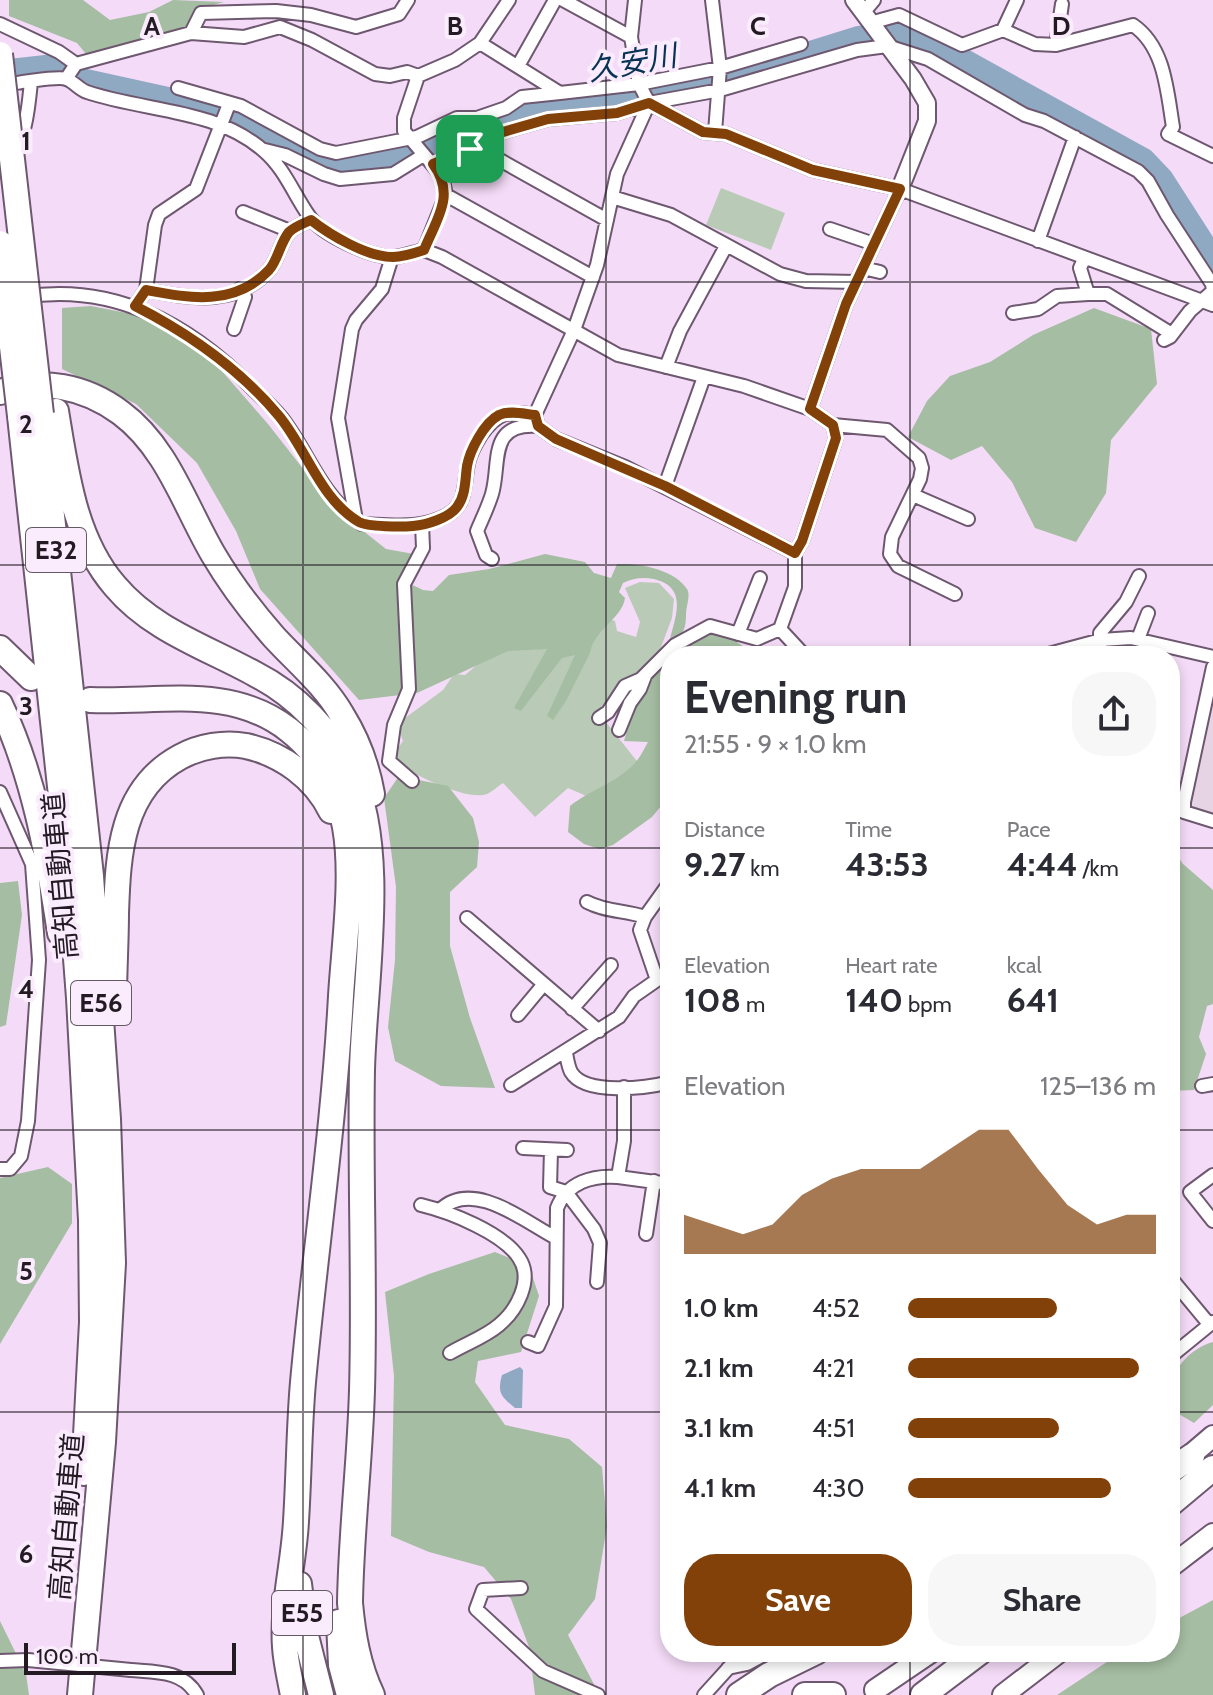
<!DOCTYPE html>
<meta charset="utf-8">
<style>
body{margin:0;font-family:Cabin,"Noto Sans JP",sans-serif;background:#f7f7f7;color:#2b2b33;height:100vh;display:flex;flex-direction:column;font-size:30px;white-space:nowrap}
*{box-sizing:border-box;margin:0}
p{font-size:26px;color:#7c7c81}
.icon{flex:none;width:44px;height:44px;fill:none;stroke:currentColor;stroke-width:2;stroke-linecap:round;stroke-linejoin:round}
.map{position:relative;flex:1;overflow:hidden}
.drawer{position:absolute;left:660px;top:646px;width:520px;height:1016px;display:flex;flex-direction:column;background:#fff;border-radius:32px;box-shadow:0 4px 12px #0003}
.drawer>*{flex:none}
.scale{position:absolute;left:24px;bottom:20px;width:212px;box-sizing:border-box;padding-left:8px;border:4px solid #231a24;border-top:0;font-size:22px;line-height:28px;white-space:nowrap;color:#231a24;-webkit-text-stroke:6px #fbecfd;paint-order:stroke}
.pin{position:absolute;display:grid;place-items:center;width:68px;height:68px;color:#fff;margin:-34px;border-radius:16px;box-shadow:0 4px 12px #0006}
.round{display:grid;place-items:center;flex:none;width:84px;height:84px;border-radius:32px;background:#f7f7f7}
.overview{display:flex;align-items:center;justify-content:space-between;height:136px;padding:0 24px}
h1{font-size:44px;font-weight:800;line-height:60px}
.metrics{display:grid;grid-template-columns:repeat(3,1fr);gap:12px;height:136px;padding:8px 24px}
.metrics div{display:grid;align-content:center}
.metrics b{font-size:34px;font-weight:800}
.metrics small{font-size:22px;font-weight:400}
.metrics p{font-size:22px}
.chart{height:224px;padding:16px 24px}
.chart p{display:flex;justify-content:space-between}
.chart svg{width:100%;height:144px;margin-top:8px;fill:#824109;opacity:.7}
.primary-button{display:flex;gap:16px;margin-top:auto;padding:16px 24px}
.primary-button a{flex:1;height:92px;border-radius:32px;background:#824109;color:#fff;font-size:32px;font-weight:800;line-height:92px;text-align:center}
.primary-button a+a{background:#f7f7f7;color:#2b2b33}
ul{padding:0 24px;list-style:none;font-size:26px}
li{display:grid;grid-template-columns:128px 96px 1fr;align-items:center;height:60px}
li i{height:20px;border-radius:10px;background:#824109}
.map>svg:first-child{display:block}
.education{fill:#e6d4e4}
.green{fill:#b9cbb7}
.forest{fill:#a5bda2}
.water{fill:#90a9c2}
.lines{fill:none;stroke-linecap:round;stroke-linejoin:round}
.river{stroke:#90a9c2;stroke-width:26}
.minor-casing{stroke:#6e5870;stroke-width:16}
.tertiary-casing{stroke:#6e5870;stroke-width:20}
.primary-casing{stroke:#6e5870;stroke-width:24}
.motorway-casing{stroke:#6e5870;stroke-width:28}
.minor{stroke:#fff;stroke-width:12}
.tertiary{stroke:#fff;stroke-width:16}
.primary{stroke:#fff;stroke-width:20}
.motorway{stroke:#fff;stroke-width:24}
.minor-bridge-casing{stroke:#6e5870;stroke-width:16;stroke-linecap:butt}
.motorway-bridge-casing{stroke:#6e5870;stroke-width:28;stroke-linecap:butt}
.minor-bridge{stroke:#fff;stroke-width:12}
.motorway-bridge{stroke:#fff;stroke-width:24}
.route-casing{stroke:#fff;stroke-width:16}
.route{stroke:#824109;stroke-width:10}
.grid{fill:none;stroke:#231a24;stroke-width:2;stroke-opacity:0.55}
.labels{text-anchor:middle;stroke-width:8;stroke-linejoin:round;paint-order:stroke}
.shield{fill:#fbecfd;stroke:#645965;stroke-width:2}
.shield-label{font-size:26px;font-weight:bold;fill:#231a24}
.street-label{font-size:28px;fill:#231a24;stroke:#fbecfd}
.water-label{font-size:30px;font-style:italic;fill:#093355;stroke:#fbecfd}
.grid-label{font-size:26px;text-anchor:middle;font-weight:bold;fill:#231a24;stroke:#fbecfd;stroke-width:8;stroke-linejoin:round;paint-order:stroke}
</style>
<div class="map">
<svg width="1213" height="1695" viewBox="0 0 1213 1695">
<rect width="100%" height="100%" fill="#f4dbf7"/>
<path class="education" d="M1213,683V817L1195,811L1189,801Z"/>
<path class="green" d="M721,188L785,213L771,250L706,225Z
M640,582L659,583L674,599L672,618L655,663L598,712L640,765L593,799L568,788L535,817L503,783C498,786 492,792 487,794C468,802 404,772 392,757L403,741L397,724L443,690L454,674L465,675L491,653L529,644L564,654L607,618L615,621L617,631L636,637L640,622L625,588Z"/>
<path class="forest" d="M9,0H83L110,20L149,12L173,0L224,2L198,9L186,30L86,54L77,43L9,16Z
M91,306L132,314L176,333L221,370L268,424L333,507L386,549L414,554L400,579L423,590L433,591L449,575L489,569L545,554L585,562L594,573L611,578L617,564C639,563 674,569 687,589C691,596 686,606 686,614C686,630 683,635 669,644C673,621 691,588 654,579C643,577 633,578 623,583L619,592L625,598C622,619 594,629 590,653L566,701L553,720L547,716L575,655L562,658L521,711L514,708L547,649L508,651L417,693L359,700L260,589L236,531L197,463L136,404L62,369V308Z
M1094,308L1151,329L1157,384L1111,440L1106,493L1076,542L1035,528L1012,482L982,446L951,460L908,437L927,401L950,376L990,362L1033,335Z
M720,631L758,656H672L683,646Z
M670,658V795L652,817L613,845L600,849L584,844L568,832L570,806C590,790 616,783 634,764C640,758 644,749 648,742L624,741C634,708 645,681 670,658Z
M399,776L448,786L473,818L479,842L477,867L450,892V946L470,1018L495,1088L441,1086L395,1061L388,1027L395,960L396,887L384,798Z
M1170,845L1183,864L1213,890V1004L1207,1006L1199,1037L1206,1054L1194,1090L1170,1091Z
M18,881L22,915L6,1025L0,1027V883Z
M48,1167L72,1184V1223L0,1344V1178Z
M495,1252L529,1266L539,1296L521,1352L478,1361L475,1382L505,1425L569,1439L602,1467L607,1526L595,1599L568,1635L596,1688L606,1695H535L529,1647L511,1599L484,1567L429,1552L391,1536L394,1376L385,1292L429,1274Z
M1213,1342V1405L1194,1423L1172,1410C1161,1381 1186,1349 1213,1342Z
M1213,1600V1695H1057L1122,1652H1170V1623Z
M0,1621L26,1674L29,1695H0Z"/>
<path class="water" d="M520,1367L523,1370L522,1408H515C501,1396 497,1393 502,1375Z"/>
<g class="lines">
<path class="river" d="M0,70L10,72L55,67L81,81L213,110L243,123L313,162L337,168L360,169L389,162L462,132L557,108L624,100L663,90L733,78L859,39L902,34L917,37L933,45L1143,161L1161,180L1213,261"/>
<defs>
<path id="minor" d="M563,0L631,37
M635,0L631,37L639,84L649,103L703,132L726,134L813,170L900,189L1213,305
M712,0L720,68L715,132
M863,13L874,0
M870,23L899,15L962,45L1003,30L1035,44L1056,45L1133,25C1165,47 1167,91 1173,127L1168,134L1213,156
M0,24L59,52L76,64
M1003,30L1017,0
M191,33L201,13L276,11L311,15L356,27L399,14L408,0
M480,43L560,93L639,84L720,68L801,44
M1056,45L1062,4
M518,66L555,0
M66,79L76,64L191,33L244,37L280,27L312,40L375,74L390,76L407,72L418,76
M1,87C10,83 58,76 67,79C74,82 80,90 87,92C146,112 215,108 264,151C285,169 294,195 309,216C321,234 373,259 395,257C404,256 415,252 424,250L446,195L442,176L404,131V118L418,76L455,60L480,43L509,0
M178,88L241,106L320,149L336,153L417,137L457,118H477L506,108L522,97L560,93
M649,103L617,174L597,265L574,330L535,415L538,426L556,439L625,467L795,553
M470,149L482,150L607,220
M265,150L285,155L324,174L340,179L393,174L422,156
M433,164L470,149L482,138L548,119L617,113L649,103L720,90L857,50L887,46L928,59L1025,115L1044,121L1138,171L1148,181L1167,215L1212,284L1213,291L1190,311L1170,337L1164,340
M0,168C27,141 27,118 31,82
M446,195L593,277
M612,197L671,215L780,274L806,281L856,282
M243,212L290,231
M830,229L874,244
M1038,241L1075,137
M424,250L442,257L618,355L744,386L810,409L833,425L836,438L802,541L795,553V587L780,629L805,656
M392,257L382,289L356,320L352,329L338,418L356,520L362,524C391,525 423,530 449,514C467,503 464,482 468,463C470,454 476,443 481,435C498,411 507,411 535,415
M863,268L880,272
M146,290L155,225L159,214L196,189L229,104
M1088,294H1107L1172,334
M23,297C113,282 190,324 251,387C261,397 272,406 281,417C309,453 318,490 356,520
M135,306L146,290C190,298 234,308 269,270C278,260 280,243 289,232C294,227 304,223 311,220
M1013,313L1038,309L1057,296L1088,294L1080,268L1084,259
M234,329L245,297L240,289
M666,367L680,331L726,246
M810,409L846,304L900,189
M833,425L887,430L919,458L922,468L920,479L892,537L890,554L898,566L955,594
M665,486L704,377
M913,495L968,519
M492,559L486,555L477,531C482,519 488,507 492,494C501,464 487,422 538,426
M738,634L760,578
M1138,639L1148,613
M1041,656L1101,640L1131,638L1213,657
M1100,656V633L1126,602L1139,576
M1213,667L1184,802V812L1213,821
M599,718L608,712L625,686L641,679L675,645L710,626L757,639L780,629
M619,730L630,703L640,689L645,676
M412,781L389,761L394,725L409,689L404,584L423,548L422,524
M0,792L32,864L39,960L28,1121L21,1156L10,1169H0
M587,902C606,912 625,910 645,917
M467,918L599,1031
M572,1009L611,965
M518,1015L543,985
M566,1053C567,1058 568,1066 571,1072C585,1096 647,1088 670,1082
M511,1085L619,1017L634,996L657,980L640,930L645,917L670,882
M1202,1086L1213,1084
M624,1087V1141L618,1177L670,1184
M523,1148L567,1150
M551,1150L550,1187L566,1192L594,1229L600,1243L597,1282
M1213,1175L1190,1192L1213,1221
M421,1205C450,1212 503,1233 519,1258C534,1280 516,1311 499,1325C485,1337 465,1344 450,1353
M440,1210C473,1178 525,1222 556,1238
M646,1234L654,1181
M1170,1277L1209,1324
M528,1342L538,1346L556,1306L557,1208C567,1182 593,1175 618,1177
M1170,1357L1213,1322
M521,1588L483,1590L476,1609L543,1671L598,1695
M0,1661L28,1660
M728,1668L747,1664L769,1652
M131,1670C155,1672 183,1670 197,1695
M704,1695L743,1652"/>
<path id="tertiary" d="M854,0L913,79L927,103V121L900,189"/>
<path id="primary" d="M1179,1465L1213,1436
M1170,1567L1213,1534
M875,1690L931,1652
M1003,1695L1059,1652"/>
<path id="motorway" d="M0,392C42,378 85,386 121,413C167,447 185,506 213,554C230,583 252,612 274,637C297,662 325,685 342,715C357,739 367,766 372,794
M56,411C66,471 74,539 115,586C152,630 206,647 255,674C296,695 331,731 351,773C388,850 364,984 362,1070C360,1176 365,1283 362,1390C360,1461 351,1532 350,1603C353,1635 358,1666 372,1695
M41,414L91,876L108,1119L113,1263L103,1442L80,1695
M20,416L70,879L79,998L91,1220L92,1322L84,1473
M0,648L31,678
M90,700C159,703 231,684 289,730C320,754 338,789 345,827C354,877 344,945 341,996C334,1125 315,1253 303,1382C299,1428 299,1475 296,1521C294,1563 282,1605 285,1647C286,1663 290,1679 293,1695
M0,704C34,776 48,855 60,933
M114,999C114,970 116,942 116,913C118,854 121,789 180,757C200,746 225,742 246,746C282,754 315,778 331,811
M1170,1471L1192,1456
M1170,1504L1213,1468
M299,1584L305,1632L321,1695
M339,1622L341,1665L349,1695
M739,1695L769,1675L816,1652
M805,1695H833
M923,1695L980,1652"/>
</defs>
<use href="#minor" class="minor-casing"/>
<use href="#tertiary" class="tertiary-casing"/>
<use href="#primary" class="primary-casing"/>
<use href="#motorway" class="motorway-casing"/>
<use href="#minor" class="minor"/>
<use href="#tertiary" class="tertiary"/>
<use href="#primary" class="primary"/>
<use href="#motorway" class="motorway"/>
<defs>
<path id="minor-bridge" d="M28,1660L131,1670"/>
<path id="motorway-bridge" d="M0,54L41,414
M0,243L20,416"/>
</defs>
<use href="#minor-bridge" class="minor-bridge-casing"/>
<use href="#motorway-bridge" class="motorway-bridge-casing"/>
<use href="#minor-bridge" class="minor-bridge"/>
<use href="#motorway-bridge" class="motorway-bridge"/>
</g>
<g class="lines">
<defs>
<path id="route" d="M649,103L703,132L726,134L813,170L900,189L846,304L810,409L833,425L836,438L802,541L795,553L665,486L556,439L538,426L535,415C524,414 510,410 499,415C484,423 470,450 467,466C465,480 466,495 457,507C449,518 426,525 413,526C402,527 368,527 359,522C320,499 307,450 279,416C239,368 190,334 135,306L146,290C189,298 234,307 269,270C278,260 280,243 289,232C294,227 304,223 311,220C330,235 367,257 393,257C403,257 415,253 424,250C437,218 456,195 433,164L470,149L482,138L548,119L617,113Z"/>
</defs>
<use href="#route" class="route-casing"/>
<use href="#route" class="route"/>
</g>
<path class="grid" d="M303,0V1695M606,0V1695M910,0V656M0,282H1213M0,565H1213M0,848H670M1170,848H1213M0,1130H670M1170,1130H1213M0,1412H670M1170,1412H1213M910,1652V1695"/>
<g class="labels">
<g class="shield">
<rect x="26" y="528" width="60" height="44" rx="6"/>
<rect x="71" y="981" width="60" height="44" rx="6"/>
<rect x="272" y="1591" width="60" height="44" rx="6"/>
</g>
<g class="shield-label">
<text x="56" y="559">E32</text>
<text x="101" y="1012">E56</text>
<text x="302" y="1622">E55</text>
</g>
<g class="street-label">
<text transform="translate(60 876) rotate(-95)" y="10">高知自動車道</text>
<text transform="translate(66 1517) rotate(-85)" y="10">高知自動車道</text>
</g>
<g class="water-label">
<text transform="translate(632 63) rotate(-10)" y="10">久安川</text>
</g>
</g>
<g class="grid-label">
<text x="152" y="35">A</text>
<text x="455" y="35">B</text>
<text x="758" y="35">C</text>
<text x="1061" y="35">D</text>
<text x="26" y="150">1</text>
<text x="26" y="433">2</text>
<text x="26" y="715">3</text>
<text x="26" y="998">4</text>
<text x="26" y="1280">5</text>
<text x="26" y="1563">6</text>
</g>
</svg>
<div class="scale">100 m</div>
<div class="pin" style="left:470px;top:149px;background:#1e9e55"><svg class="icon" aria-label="arrive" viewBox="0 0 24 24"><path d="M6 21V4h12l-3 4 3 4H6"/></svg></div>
<section class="drawer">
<div class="overview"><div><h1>Evening run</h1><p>21:55 · 9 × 1.0 km</p></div><a class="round"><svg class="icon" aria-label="share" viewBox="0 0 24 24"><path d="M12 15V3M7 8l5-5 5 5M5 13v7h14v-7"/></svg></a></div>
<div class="metrics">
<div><p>Distance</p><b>9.27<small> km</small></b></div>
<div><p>Time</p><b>43:53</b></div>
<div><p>Pace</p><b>4:44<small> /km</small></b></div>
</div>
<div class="metrics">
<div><p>Elevation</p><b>108<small> m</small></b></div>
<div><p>Heart rate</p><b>140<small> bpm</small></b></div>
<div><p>kcal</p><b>641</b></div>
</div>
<div class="chart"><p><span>Elevation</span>125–136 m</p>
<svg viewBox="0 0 160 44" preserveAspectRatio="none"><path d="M0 44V32L10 35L20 38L30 35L40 26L50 21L60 18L70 18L80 18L90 12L100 6L110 6L120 18L130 29L140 35L150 32L160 32V44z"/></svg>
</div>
<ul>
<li><b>1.0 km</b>4:52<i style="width:60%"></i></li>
<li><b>2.1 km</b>4:21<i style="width:93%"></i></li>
<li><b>3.1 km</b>4:51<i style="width:61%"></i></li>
<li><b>4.1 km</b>4:30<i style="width:82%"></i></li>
</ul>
<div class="primary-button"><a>Save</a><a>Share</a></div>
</section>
</div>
